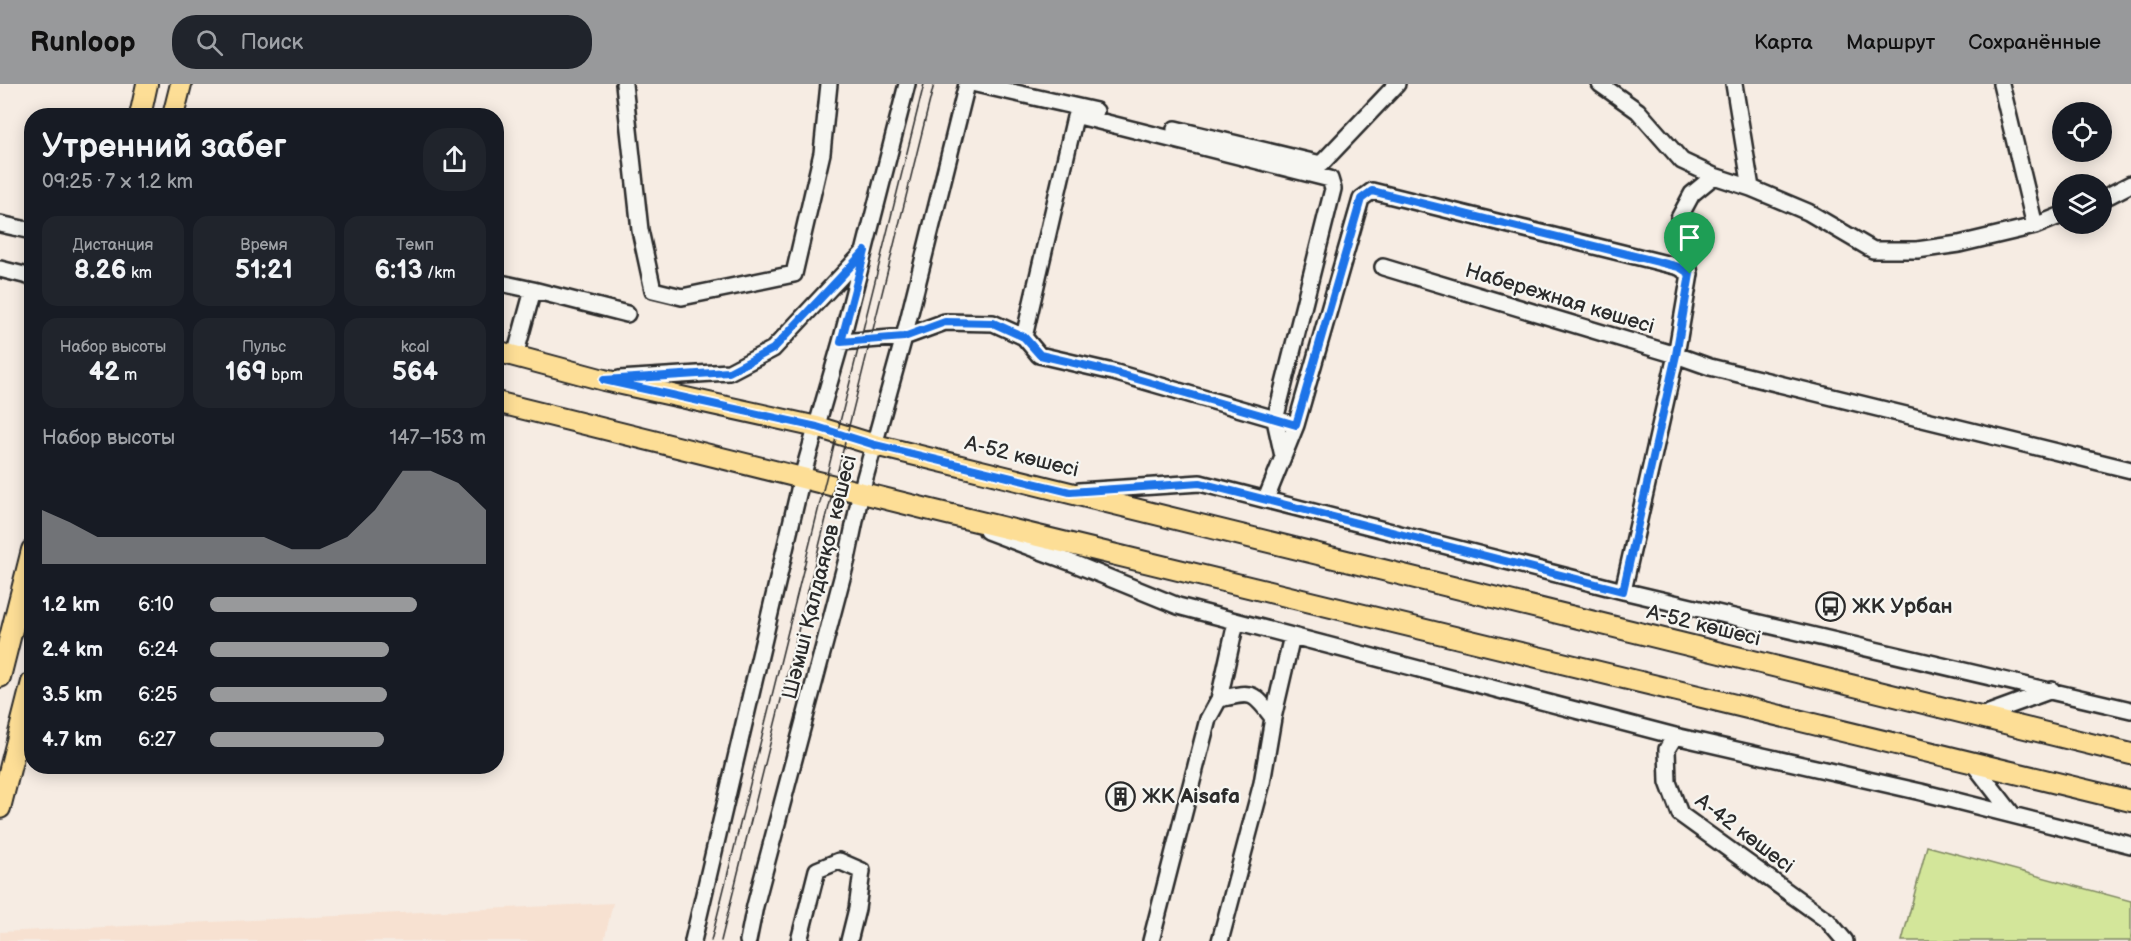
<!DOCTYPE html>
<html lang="ru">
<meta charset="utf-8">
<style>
body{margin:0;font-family:"Balsamiq Sans",sans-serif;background:#20242c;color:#f1f3f6;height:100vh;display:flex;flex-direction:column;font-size:22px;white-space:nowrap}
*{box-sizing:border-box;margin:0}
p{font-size:20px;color:#9ea1a6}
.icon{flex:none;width:33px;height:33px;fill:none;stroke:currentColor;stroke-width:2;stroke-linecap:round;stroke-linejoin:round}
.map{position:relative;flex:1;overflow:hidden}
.sheet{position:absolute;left:24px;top:24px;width:480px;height:666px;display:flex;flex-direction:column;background:#171b24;border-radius:24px;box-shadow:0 3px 15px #0003}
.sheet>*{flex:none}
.controls{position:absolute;left:2052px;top:18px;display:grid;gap:12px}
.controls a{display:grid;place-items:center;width:60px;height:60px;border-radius:50%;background:#171b24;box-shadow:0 3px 15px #0003;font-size:30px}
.pin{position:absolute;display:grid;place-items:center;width:51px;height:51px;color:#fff;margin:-62px -26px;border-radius:50% 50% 50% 0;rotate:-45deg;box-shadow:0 0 6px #0007}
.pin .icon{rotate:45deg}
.round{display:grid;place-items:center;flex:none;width:63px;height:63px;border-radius:24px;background:#20242c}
.overview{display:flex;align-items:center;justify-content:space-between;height:102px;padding:0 18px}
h1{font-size:33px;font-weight:700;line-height:45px}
.stats{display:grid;grid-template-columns:repeat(3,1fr);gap:9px;height:102px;padding:6px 18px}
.stats div{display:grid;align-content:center;border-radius:15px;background:#20242c;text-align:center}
.stats b{font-size:26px;font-weight:700}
.stats small{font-size:16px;font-weight:400}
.stats p{font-size:16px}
.chart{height:168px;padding:12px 18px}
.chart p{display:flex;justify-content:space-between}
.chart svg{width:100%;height:108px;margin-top:6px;fill:#98999b;opacity:.7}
ul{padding:0 18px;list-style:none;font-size:20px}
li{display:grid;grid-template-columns:96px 72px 1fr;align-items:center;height:45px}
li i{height:15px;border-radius:8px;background:#98999b}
header{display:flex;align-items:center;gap:36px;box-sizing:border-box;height:84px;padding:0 30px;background:#98999b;color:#111}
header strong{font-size:28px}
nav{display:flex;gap:33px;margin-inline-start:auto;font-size:21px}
.search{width:420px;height:54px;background:#20242c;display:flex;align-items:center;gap:15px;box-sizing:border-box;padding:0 21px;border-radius:24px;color:#9ea1a6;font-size:22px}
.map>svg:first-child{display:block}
.built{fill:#f7e1d1}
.green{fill:#d3e69a;stroke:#7f8862;stroke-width:1.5}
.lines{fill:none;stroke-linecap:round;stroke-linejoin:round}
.minor-casing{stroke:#2b2b2b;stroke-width:20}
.major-casing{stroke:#2b2b2b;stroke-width:24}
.minor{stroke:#f6f6f2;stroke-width:15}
.major{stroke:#fdde96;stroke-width:20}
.tram{stroke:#2b2b2b;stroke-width:1.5}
.route-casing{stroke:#fff;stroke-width:12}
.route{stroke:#1a73e8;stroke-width:8}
.labels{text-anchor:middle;stroke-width:4.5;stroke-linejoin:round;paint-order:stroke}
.street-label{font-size:21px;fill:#2b2b2b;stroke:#f6f6f2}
.poi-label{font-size:21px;font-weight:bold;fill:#2b2b2b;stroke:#f6f6f2;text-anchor:start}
</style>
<header>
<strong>Runloop</strong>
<div class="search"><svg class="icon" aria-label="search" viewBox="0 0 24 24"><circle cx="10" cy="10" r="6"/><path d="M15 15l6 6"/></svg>Поиск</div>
<nav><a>Карта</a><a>Маршрут</a><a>Сохранённые</a></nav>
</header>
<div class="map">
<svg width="2131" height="857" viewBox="0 0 2131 857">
<rect width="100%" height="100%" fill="#f6ece3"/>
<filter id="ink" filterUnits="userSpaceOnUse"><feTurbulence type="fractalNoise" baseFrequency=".0167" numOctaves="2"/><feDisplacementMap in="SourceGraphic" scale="12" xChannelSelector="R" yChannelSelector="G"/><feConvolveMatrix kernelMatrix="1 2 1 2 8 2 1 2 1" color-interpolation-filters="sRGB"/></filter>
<g filter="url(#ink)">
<path class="built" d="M613,819L604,857H0V848Z"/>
<path class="green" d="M1927,762L2131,817V857H1902Z"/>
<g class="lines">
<defs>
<path id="minor" d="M624,0L640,146L653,206L682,213L794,190L822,69L829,0
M976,0L1096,27
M1600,0L1638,27L1682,77L1714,92L1751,104L1808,128L1873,166H1917L1959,160L2035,142L2062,131
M1734,0L1751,104
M2001,0L2035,142
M1175,45L1321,80L1397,0
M2102,115L2131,100
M0,140L32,147
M1383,183L1676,271L1690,190L1679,134L1692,110L1714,92
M0,185L32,193
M496,198L533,206L515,272
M533,206L627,230
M1024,253L1075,33H1083L1330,95L1333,105L1275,336L1283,372
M841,258L904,253L945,238L993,239L1024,253L1039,271L1113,288L1296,341L1266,415
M619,295L729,288L773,265L863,169
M1296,341L1361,115L1372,107L1679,183L1690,190
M1079,407L1200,399L1623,507L2131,626
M987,447L1075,480L1178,522L1675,652L1921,708L2131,761
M1623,507L1676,271L1710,283L2131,386
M1219,615C1252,608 1252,606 1273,634
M1978,633L2052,606
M1675,652L1667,665L1668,698L1680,730L1828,837L1845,857
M1972,678L2013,731
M693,857L802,393L841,258L907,0
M748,857L755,822L847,475L861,408L904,253L967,0
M799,857L817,786L839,777L862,787L857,825L849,857
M1151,857L1208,635L1219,615L1236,538
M1220,857L1262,699L1273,634L1292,552"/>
<path id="major" d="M140,32L147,0
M173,32L181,0
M496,267L604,296L817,343L875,361L2131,670
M496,318L931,426L2131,717
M0,593L32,466
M0,724L32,598"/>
</defs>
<use href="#minor" class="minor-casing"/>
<use href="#major" class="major-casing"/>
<use href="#minor" class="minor"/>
<use href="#major" class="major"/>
<path class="tram" d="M711,857L924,0
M721,857L934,0"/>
</g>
</g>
<g class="lines" filter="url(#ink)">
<defs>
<path id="route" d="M1372,107L1679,183L1690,190L1676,271L1623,507L1200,399L1070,408L875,361L817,343L604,296L729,288L773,265L865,167L841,258L904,253L945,238L993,239L1024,253L1040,271L1113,288L1296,341L1361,115Z"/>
</defs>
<use href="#route" class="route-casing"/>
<use href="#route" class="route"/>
</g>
<defs>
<symbol id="bus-ring" viewBox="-11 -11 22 22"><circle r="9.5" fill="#f6f6f2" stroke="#2b2b2b" stroke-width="1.5"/><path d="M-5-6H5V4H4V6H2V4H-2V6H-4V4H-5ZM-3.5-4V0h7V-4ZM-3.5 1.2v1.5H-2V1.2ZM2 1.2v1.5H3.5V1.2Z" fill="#2b2b2b"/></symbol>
<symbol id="building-ring" viewBox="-11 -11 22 22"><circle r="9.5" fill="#f6f6f2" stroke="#2b2b2b" stroke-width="1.5"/><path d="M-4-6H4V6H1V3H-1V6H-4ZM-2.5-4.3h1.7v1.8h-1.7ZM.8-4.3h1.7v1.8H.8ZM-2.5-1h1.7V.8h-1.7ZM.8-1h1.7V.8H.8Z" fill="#2b2b2b"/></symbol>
</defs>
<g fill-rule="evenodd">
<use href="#bus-ring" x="1814" y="506" width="33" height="33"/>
<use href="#building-ring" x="1104" y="696" width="33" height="33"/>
</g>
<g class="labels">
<g class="street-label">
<text transform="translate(1560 214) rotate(17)" y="7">Набережная көшесі</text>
<text transform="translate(1022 372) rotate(14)" y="7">А-52 көшесі</text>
<text transform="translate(819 493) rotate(-76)" y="7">Шәмші Қалдаяқов көшесі</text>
<text transform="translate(1704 541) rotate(14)" y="7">А-52 көшесі</text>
<text transform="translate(1745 749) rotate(37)" y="7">А-42 көшесі</text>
</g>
<g class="poi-label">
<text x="1852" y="529">ЖК Урбан</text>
<text x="1142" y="719">ЖК Aisafa</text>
</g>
</g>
</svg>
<div class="controls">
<a><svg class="icon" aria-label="locate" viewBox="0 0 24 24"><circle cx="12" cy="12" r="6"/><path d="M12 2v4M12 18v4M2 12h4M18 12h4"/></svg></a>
<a><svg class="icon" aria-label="layers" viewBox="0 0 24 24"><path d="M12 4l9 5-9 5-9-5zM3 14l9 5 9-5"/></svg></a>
</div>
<div class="pin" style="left:1690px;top:190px;background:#1e9e55"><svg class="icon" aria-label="arrive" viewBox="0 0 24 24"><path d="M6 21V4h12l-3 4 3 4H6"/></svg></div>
<section class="sheet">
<div class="overview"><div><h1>Утренний забег</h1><p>09:25 · 7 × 1.2 km</p></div><a class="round"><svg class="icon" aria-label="share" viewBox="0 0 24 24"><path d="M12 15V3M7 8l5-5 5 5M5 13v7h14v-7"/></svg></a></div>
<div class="stats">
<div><p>Дистанция</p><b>8.26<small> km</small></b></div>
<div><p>Время</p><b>51:21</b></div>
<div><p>Темп</p><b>6:13<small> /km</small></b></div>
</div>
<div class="stats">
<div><p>Набор высоты</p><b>42<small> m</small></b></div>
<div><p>Пульс</p><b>169<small> bpm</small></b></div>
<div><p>kcal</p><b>564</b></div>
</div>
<div class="chart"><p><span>Набор высоты</span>147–153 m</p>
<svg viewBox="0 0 160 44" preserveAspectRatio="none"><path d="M0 44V22L10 27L20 33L30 33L40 33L50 33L60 33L70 33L80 33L90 38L100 38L110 33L120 22L130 6L140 6L150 11L160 22V44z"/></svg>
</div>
<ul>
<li><b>1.2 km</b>6:10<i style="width:75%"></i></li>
<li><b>2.4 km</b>6:24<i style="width:65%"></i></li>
<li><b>3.5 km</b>6:25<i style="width:64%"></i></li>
<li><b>4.7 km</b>6:27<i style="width:63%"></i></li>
</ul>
</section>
</div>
